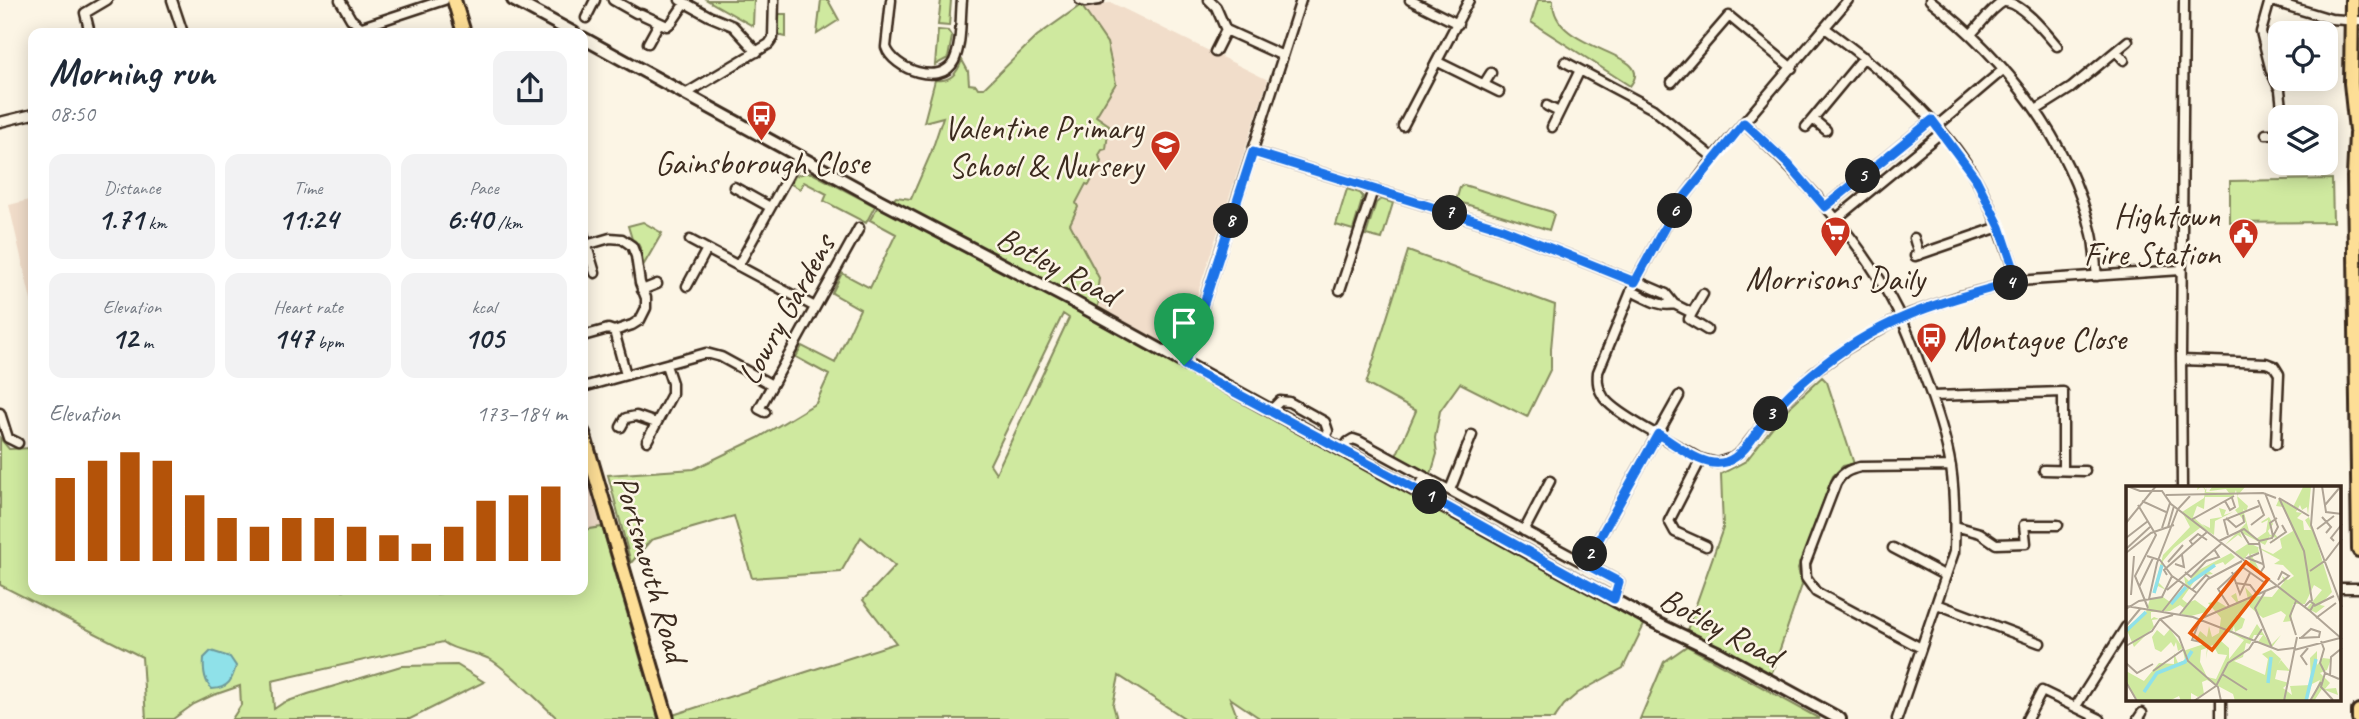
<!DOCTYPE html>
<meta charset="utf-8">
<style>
body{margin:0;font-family:Caveat,sans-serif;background:#f2f2f3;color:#1f2937;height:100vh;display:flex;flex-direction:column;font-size:26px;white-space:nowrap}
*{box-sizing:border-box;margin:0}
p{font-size:23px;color:#747a83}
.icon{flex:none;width:38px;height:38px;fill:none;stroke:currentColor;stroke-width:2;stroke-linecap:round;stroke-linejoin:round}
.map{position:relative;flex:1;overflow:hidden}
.drawer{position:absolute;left:28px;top:28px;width:560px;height:567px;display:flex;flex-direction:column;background:#fff;border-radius:14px;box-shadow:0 4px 18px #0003}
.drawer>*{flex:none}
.fabs{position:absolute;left:2268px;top:21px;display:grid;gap:14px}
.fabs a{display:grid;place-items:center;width:70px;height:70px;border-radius:14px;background:#fff;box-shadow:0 4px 18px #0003;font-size:35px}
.pin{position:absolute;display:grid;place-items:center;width:60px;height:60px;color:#fff;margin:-72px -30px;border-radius:50% 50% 50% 0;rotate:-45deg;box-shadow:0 0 7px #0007}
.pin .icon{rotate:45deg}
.km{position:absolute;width:35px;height:35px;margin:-18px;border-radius:50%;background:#222;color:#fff;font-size:19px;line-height:35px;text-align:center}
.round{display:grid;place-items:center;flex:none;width:74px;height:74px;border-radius:14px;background:#f2f2f3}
.summary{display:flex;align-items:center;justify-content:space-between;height:119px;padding:0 21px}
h1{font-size:38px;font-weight:700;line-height:52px}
.metrics{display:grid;grid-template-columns:repeat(3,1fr);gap:10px;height:119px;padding:7px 21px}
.metrics div{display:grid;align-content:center;border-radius:14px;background:#f2f2f3;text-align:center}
.metrics b{font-size:30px;font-weight:700}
.metrics small{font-size:19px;font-weight:400}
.metrics p{font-size:19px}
.chart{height:196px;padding:14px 21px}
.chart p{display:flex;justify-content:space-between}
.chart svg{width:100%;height:126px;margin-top:7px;stroke:#b45309;stroke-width:6}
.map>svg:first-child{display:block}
.built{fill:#f1ddca}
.green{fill:#cfe99f;stroke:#858a5e;stroke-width:2;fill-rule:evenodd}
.water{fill:#8fe1e9;stroke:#6d9898;stroke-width:2}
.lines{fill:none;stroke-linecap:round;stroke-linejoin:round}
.street-casing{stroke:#3b2a1e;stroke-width:13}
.secondary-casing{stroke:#3b2a1e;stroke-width:16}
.primary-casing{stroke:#3b2a1e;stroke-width:18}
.street{stroke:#fcf5e5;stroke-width:8}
.secondary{stroke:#fcf5e5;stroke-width:10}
.primary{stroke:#fdde96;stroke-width:12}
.route-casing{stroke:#fff;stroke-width:14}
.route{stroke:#1a73e8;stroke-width:9}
.labels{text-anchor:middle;stroke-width:5;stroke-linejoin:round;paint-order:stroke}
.poi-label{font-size:33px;fill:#3b2a1e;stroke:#fcf5e5;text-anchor:end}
.street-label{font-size:33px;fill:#3b2a1e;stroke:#fcf5e5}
.inset-river{fill:none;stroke:#8fe1e9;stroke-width:3.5}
.inset-road{fill:none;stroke:#afa495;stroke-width:2}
.view{fill:#e8590c;fill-opacity:0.15;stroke:#e8590c;stroke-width:3.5}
.inset-edge{fill:none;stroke:#3b2a1e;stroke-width:3.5}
</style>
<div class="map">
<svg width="2359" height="719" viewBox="0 0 2359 719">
<rect width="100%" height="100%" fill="#fcf5e5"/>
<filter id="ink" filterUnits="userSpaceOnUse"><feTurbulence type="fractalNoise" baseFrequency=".0143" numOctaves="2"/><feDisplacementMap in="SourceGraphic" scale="14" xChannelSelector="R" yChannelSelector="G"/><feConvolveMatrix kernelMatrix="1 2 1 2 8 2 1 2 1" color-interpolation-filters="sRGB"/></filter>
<g filter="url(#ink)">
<path class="built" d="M1112,3L1268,80L1180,347L1174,351L1095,306L1070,224L1078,207L1076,204L1101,162L1099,155L1102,150L1106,149L1109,125L1096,116L1107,43L1081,5Z
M33,199V309L9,205Z
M583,481L589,482L596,504L595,509L602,527L583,530Z"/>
<path class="green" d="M707,0H754L753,26Z
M821,0H828L839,20L817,34Z
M941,0H951L949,26L938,25Z
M1538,0H1553C1551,54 1660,50 1630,86L1531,22Z
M1081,5L1107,43L1116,83L1096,116L1109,125L1106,149L1102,150L1099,155L1101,162L1089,185L1086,184L1076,203L1078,207L1070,224L1099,278L1097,294L1099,296L1098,307L1110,314L1113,331L1645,623L1623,668L1578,693L1564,705L1554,719H1261L1230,698L1238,719H1186L1119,676L1113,705L1117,719H674L673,715L896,643L863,600L895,566L861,537L841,572L752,578L734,516L651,540L631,563L608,475L694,469L758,438L816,403L829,375L796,357L802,346L835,363L860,309L832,293L842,273L870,288L896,234L870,220L878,206L885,209L896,197L911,199L931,153L943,117L924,122L935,80C950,82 957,74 962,60L968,71L969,84L976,85L978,88H984L1037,36ZM1063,314L1069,318L996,473L990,464Z
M778,14H786V37L777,35Z
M938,30L948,31L952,37L948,58L935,65Z
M805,173H812L875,206L866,223L824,201L827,194L804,182L800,189L791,184L795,176Z
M2332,179L2333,222L2230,223V181Z
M1464,185L1552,212L1554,214L1549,230L1456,201L1460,187Z
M1347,189L1360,193L1363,197L1353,230L1336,225Z
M1381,199L1393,203L1382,239L1366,235L1376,203Z
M643,222L662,233L643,266C642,255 642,244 632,239L628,226Z
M1408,251L1555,305L1551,349V368L1527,417L1460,383L1440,411L1435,438L1437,454L1431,474L1396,456L1416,411L1366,384Z
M1822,377L1827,382L1854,464L1843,466L1833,476L1798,569L1802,585L1770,678L1686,633L1723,528L1721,474L1746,461L1785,411Z
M0,438L9,449L33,448V590H415L435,594L464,590H583V530L602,527L658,719H558C537,700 516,677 493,661C478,651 457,653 443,642L272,681L274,709L283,703L308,694L401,666L457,665L484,682L410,719H232L241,705L240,686L211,696L194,704L173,719H146L142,657L0,585Z
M1687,646L1820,719H1640L1664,662Z"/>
<path class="water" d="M211,651L230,657L236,666C232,680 229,688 212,689C204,681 203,669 204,658Z"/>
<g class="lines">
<defs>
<path id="street" d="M172,0L183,33
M340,0L351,19L362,28
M613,0L636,13
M680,0L709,16L733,26L757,52
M891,0L886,47C893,69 941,87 954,61C962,44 960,19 962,0
M1080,0L1085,2L1099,0
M1209,0L1216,7L1226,30L1283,56
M1410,0L1458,24
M1848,0L1714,158L1686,195L1667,223L1635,282L1598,372C1597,382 1598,389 1604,398C1617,416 1679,446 1701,459L1717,463L1733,458L1741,452L1775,409L1814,372L1846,349L1901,317L1957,297L2018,281L2181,270
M1930,0C2006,59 2069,139 2092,234C2095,247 2095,263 2097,276
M2268,0L2331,19L2359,21
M2270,0L2261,32L2271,71L2280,90L2283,117
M641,14L667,26L672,22L685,3
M586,18L595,0
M1825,28C1881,69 1943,120 1977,181C1995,213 2006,247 2018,281
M90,33L85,13L107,0
M344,33L444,0
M1971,34C1981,24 1991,9 2003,2C2020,0 2047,34 2057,46
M648,43L659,23
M2116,51L2124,60
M1215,52L1226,30
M1438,62L1499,92
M1565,62L1653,109L1714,158
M1672,82L1729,16L1792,68
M1484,84L1491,73
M687,93L769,44L773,38L774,0
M1547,106L1559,112
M2036,110L2071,88L2128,41
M1813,119L1826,130
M0,122L33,114
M1744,123C1804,179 1863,241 1900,316C1909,333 1915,352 1922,370C1934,401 1946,435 1951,467C1955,495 1955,524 1954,552L1897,719
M1938,125L2004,69
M1403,126L1469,0
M1552,127L1580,70
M1806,127L1864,57
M2266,134H2280
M1253,152L1500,228L1635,282
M734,187L770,207
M1825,207L1932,120
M1836,219L1942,132
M583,233L595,273
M1914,238L1919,255
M690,240L815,307
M1915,256L1999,227
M738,266L799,156
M687,286L707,249
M642,290L657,284
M1340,290L1373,190
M1631,291C1645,297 1660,308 1674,304L1666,294L1636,281
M1674,304L1692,313L1703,294
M1692,313L1689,319L1707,330
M614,331L626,375
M583,336L608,329L614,331L632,325L640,320L646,308V298L640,283L636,256L632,246L622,239L610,238L586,245
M2181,360L2266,363L2274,366L2279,374L2276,444
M1184,365L1301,0
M583,387L706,353L721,357L772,385
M1932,396L2063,392V470
M1271,410L1280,401L1289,402L1325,422L1328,431L1324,439
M765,412L759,409L859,228
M0,413L8,438L18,443
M621,427L626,418L636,416L656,423
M647,441L672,394V383L666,365
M1343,449L1348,442L1353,439L1359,441L1425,477
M1701,459L1669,521L1675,532L1706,546
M2044,470L2085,471
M2182,488L2181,354L2184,0
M1417,490L1425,477L1619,582L1614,599
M1450,490L1472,435
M1955,526L1980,533L1996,544L2026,543L2024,525H2058
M1524,531L1550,481
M1893,548L1946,576
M1585,564L1679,396
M2340,588H2359
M1937,604L2040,643
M1921,648L1816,592L1806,578L1805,564L1836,483C1842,473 1848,470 1860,467L1951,466
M2221,700V719
M2076,706L2126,627
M2027,719L2042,691L2100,719
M2138,719L2142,713"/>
<path id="secondary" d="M513,0L574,33
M583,38L879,200L1072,301L1652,621L1719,653L1840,719"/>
<path id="primary" d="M454,0L464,33
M2352,0L2351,83L2356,130
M2359,123L2356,134L2354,177L2359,550
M583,433L667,719
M2359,719V711"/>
</defs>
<use href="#street" class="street-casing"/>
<use href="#secondary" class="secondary-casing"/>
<use href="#primary" class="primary-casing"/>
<use href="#street" class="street"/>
<use href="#secondary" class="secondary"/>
<use href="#primary" class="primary"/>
</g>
</g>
<g class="lines" filter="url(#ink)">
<defs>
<path id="route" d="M1932,120L1976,179L2000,227L2018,281C1938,302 1875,320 1811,375C1795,388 1779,404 1766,420C1754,434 1744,456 1726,462C1703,469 1677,445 1658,434L1585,564L1619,582L1614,599L1395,478L1184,365L1253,152L1500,228L1635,282L1667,223L1686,195L1744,123L1788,164L1825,207Z"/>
</defs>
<use href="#route" class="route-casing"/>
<use href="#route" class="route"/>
</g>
<defs>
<symbol id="bus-pin" viewBox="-11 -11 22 30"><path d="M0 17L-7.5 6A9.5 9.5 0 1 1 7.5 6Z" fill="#c8321e" stroke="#fcf5e5"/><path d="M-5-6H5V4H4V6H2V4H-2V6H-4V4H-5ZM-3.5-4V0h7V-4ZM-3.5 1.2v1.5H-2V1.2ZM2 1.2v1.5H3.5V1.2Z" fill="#fff"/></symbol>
<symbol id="school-pin" viewBox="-11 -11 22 30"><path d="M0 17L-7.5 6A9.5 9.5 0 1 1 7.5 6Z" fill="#c8321e" stroke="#fcf5e5"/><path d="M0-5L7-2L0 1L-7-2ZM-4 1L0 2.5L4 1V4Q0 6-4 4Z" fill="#fff"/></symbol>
<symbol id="supermarket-pin" viewBox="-11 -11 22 30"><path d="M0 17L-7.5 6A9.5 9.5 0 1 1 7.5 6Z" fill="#c8321e" stroke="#fcf5e5"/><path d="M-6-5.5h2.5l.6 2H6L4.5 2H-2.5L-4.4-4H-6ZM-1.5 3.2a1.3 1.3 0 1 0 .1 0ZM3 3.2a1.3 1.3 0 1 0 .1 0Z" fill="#fff"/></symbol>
<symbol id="civic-pin" viewBox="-11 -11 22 30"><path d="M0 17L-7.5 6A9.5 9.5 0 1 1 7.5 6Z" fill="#c8321e" stroke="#fcf5e5"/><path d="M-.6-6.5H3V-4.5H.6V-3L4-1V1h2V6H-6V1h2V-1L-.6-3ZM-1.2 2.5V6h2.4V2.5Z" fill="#fff"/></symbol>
</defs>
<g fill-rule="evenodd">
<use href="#bus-pin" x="744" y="98" width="35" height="47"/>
<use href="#school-pin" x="1148" y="128" width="35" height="47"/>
<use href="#supermarket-pin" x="1818" y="214" width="35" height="47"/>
<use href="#civic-pin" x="2226" y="216" width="35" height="47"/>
<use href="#bus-pin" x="1914" y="320" width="35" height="47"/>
</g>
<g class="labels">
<g class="poi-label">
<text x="1143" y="139">Valentine Primary<tspan x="1143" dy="38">School &amp; Nursery</tspan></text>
<text x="762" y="174" text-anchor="middle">Gainsborough Close</text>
<text x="2220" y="227">Hightown<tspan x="2220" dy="38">Fire Station</tspan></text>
<text x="1835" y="290" text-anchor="middle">Morrisons Daily</text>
<text x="1954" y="350" text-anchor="start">Montague Close</text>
</g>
<g class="street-label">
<text transform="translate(1058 265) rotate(28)" y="12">Botley Road</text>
<text transform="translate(785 309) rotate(-61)" y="12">Lowry Gardens</text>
<text transform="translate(652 568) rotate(74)" y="12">Portsmouth Road</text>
<text transform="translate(1721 626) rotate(28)" y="12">Botley Road</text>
</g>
</g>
<g transform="translate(2126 486)">
<rect width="215" height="215" fill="#fcf5e5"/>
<path d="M72,0H77L80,4L81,1L80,6L103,7L100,3L83,5L87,0H120L111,10L122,20L120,26L117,23L123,45L130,53L140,46L142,34L136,37L135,36L143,31L147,38L142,45L144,49L149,48L152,52L146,51L149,57L144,50L139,59L114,46L116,52L112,49L99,59L120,37L109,24L113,21L110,4L107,11H79L78,23L71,20L67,31L82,44L76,38L84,42V33L96,31L93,22L100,24L98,29L107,26L89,35L88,49L75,41L48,62L37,75L32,96L40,104L32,100L27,107L37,69L64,41L56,26L78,12L79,4L76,0L71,4ZM185,0L182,29L181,21L176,24L174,19L170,26L176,27L171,32L177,35L178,44H185L179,34L183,31L206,106L194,119L199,120L190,127L181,122L196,104L188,99L179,118H167L165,135L157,136L160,129L155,125L137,132L124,121L119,101L127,110L146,111L158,96L156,90L162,94L168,90L157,79L148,78L154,74L132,62L133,67L125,68L134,85L124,77L123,67L118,73L109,66L123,57L147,68L156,62L154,53L167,45L157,21L150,20L153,13L167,21L177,1ZM105,67L109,71L99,79L97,76L86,80L83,85L87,88L72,90L56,113L61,117L69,114L84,125L65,130L55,128L58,122L54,119L44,125L25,126V133L28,131L33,133L26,134L28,141L8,161L0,142L20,126L24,113L37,111L44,116L60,102L58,90L63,95L71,85ZM110,107L112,115L123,114V119L111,129L119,133L116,142L109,146L108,140L106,146L122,153L131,138L145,159L155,149L146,161L132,156L137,149H128L124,158L120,157L117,171L108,175L139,189L142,173L136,168L145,164L155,173L152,179L155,174L164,185L151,184L149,193L163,197L157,202L166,209L164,200L185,199L184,172L191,165V179L197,172L205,173L201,184L194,187L204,197L199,203L210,202L212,209L196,203L188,215H185L194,194L186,198L180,215H109L107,208L81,194L76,196L78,208L72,211L65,207V215H55L53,210L43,215H12L0,196V185L18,195L33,177L48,178V167L52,177L59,174L57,165L78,158L71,152L74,145L81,151L83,140L86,151L93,147L95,132L82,117L91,115L101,121L111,117L105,110ZM104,146L118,154L103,173V162L95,155L96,148ZM87,159L92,168L101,169L90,193L81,191L74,176L75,164L81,162L80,173L82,161ZM44,143L57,162L52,165L50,156L48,161L45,156L35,166L29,163L26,151L31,144L38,150Z" fill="#cfe99f" fill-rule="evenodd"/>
<path class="inset-river" d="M62,98L89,79M28,107L36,79M45,118L60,101M0,145L20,126M142,197L145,171M18,206L31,187L59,176L66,165M180,215L190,173"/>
<path class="inset-road" d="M1,0L14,5H36L45,18L172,116L184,125L188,118L184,115L179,120M188,0L185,39L216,121M196,0L200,26L216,28M40,9L137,7L150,12M153,12L183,30M153,12L178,65L186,115M16,15L40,26M99,15L104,24L109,21L106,12M12,19L30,49L9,90L22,122M199,19L215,0M196,31L205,41L200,47M100,32L110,41L118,36L117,29M65,34L108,10M0,37L30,0M125,39L138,29L132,14M42,41L48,20M36,42L44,17M191,43L208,30M115,45L123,58H133M102,49L98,34L133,20M147,50L144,37L151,32M0,52L22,35M93,55L118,43L133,55M133,55L146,52L152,41L139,7M208,55L205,52L216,38M133,56L138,81L134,87M144,57L160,46L156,39M67,59L64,55L72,48L81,54M0,63L24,41M0,67L25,47L48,39M133,67L121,72L137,78M21,70L34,74L46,90L71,107M80,75L93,71L88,63M42,76L57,59M49,78L58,81L56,69M115,80L139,97M184,85L200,74L216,53M59,86L65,91L80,75M106,86L114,108L124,87M41,89L38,84L81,46M152,94L156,86L163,90L152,99M109,97L124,99L131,108M13,101L27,72M41,104L96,57M66,104L80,89L84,92M139,106L129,122L146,162M5,109L8,70M23,113L31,77L52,23L64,10M0,120L67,131L152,164L168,162M103,120L92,103L121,76M188,120L208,110M0,123L13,115L36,111L46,90M184,125L216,153M36,126L58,98M54,128L82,93L116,75M190,132L210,117M34,133L53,151L62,175L92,201L95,215M74,133L151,100M74,134L66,154L75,156M0,140L14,123M170,149L164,130L170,115M173,152L193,151L194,146L185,143L175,152M195,155L198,163L194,177L199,187L213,193M0,160L26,145L34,133L47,129M168,164L214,152M0,177L11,187L27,178M181,179L175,170L182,162M27,185L58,163M199,187L195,201L207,214M96,188L121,204M204,190L205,171L216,162M0,196L11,215M90,200L102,177L123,163L136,143M68,215L90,200M158,215L171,151M184,215L195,196"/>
<path class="view" d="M120,76L142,93L86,164L64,147Z"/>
<rect width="215" height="215" class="inset-edge"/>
</g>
</svg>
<div class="fabs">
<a><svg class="icon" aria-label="locate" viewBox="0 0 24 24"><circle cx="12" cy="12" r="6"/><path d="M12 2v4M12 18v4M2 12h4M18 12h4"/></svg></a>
<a><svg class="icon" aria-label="layers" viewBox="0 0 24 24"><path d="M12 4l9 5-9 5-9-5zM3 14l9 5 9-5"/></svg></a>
</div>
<div class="pin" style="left:1184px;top:365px;background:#1e9e55"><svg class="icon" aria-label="arrive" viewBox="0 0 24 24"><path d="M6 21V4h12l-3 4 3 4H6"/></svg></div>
<b class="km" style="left:1430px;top:497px">1</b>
<b class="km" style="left:1590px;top:554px">2</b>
<b class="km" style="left:1771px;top:414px">3</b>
<b class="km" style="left:2011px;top:283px">4</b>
<b class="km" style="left:1863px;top:176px">5</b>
<b class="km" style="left:1675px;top:211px">6</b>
<b class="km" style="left:1450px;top:213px">7</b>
<b class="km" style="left:1231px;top:221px">8</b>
<section class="drawer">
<div class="summary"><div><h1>Morning run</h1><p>08:50</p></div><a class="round"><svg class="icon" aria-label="share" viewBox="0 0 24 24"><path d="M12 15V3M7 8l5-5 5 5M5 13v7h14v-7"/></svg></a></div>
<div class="metrics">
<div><p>Distance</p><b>1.71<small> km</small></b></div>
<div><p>Time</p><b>11:24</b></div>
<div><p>Pace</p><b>6:40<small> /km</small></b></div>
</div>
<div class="metrics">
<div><p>Elevation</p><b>12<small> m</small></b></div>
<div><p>Heart rate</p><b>147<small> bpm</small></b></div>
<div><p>kcal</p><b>105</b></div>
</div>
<div class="chart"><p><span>Elevation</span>173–184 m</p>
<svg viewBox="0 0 160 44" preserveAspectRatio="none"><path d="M5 44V15M15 44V9M25 44V6M35 44V9M45 44V21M55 44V29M65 44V32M75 44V29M85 44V29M95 44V32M105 44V35M115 44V38M125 44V32M135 44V23M145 44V21M155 44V18"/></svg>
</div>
</section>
</div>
